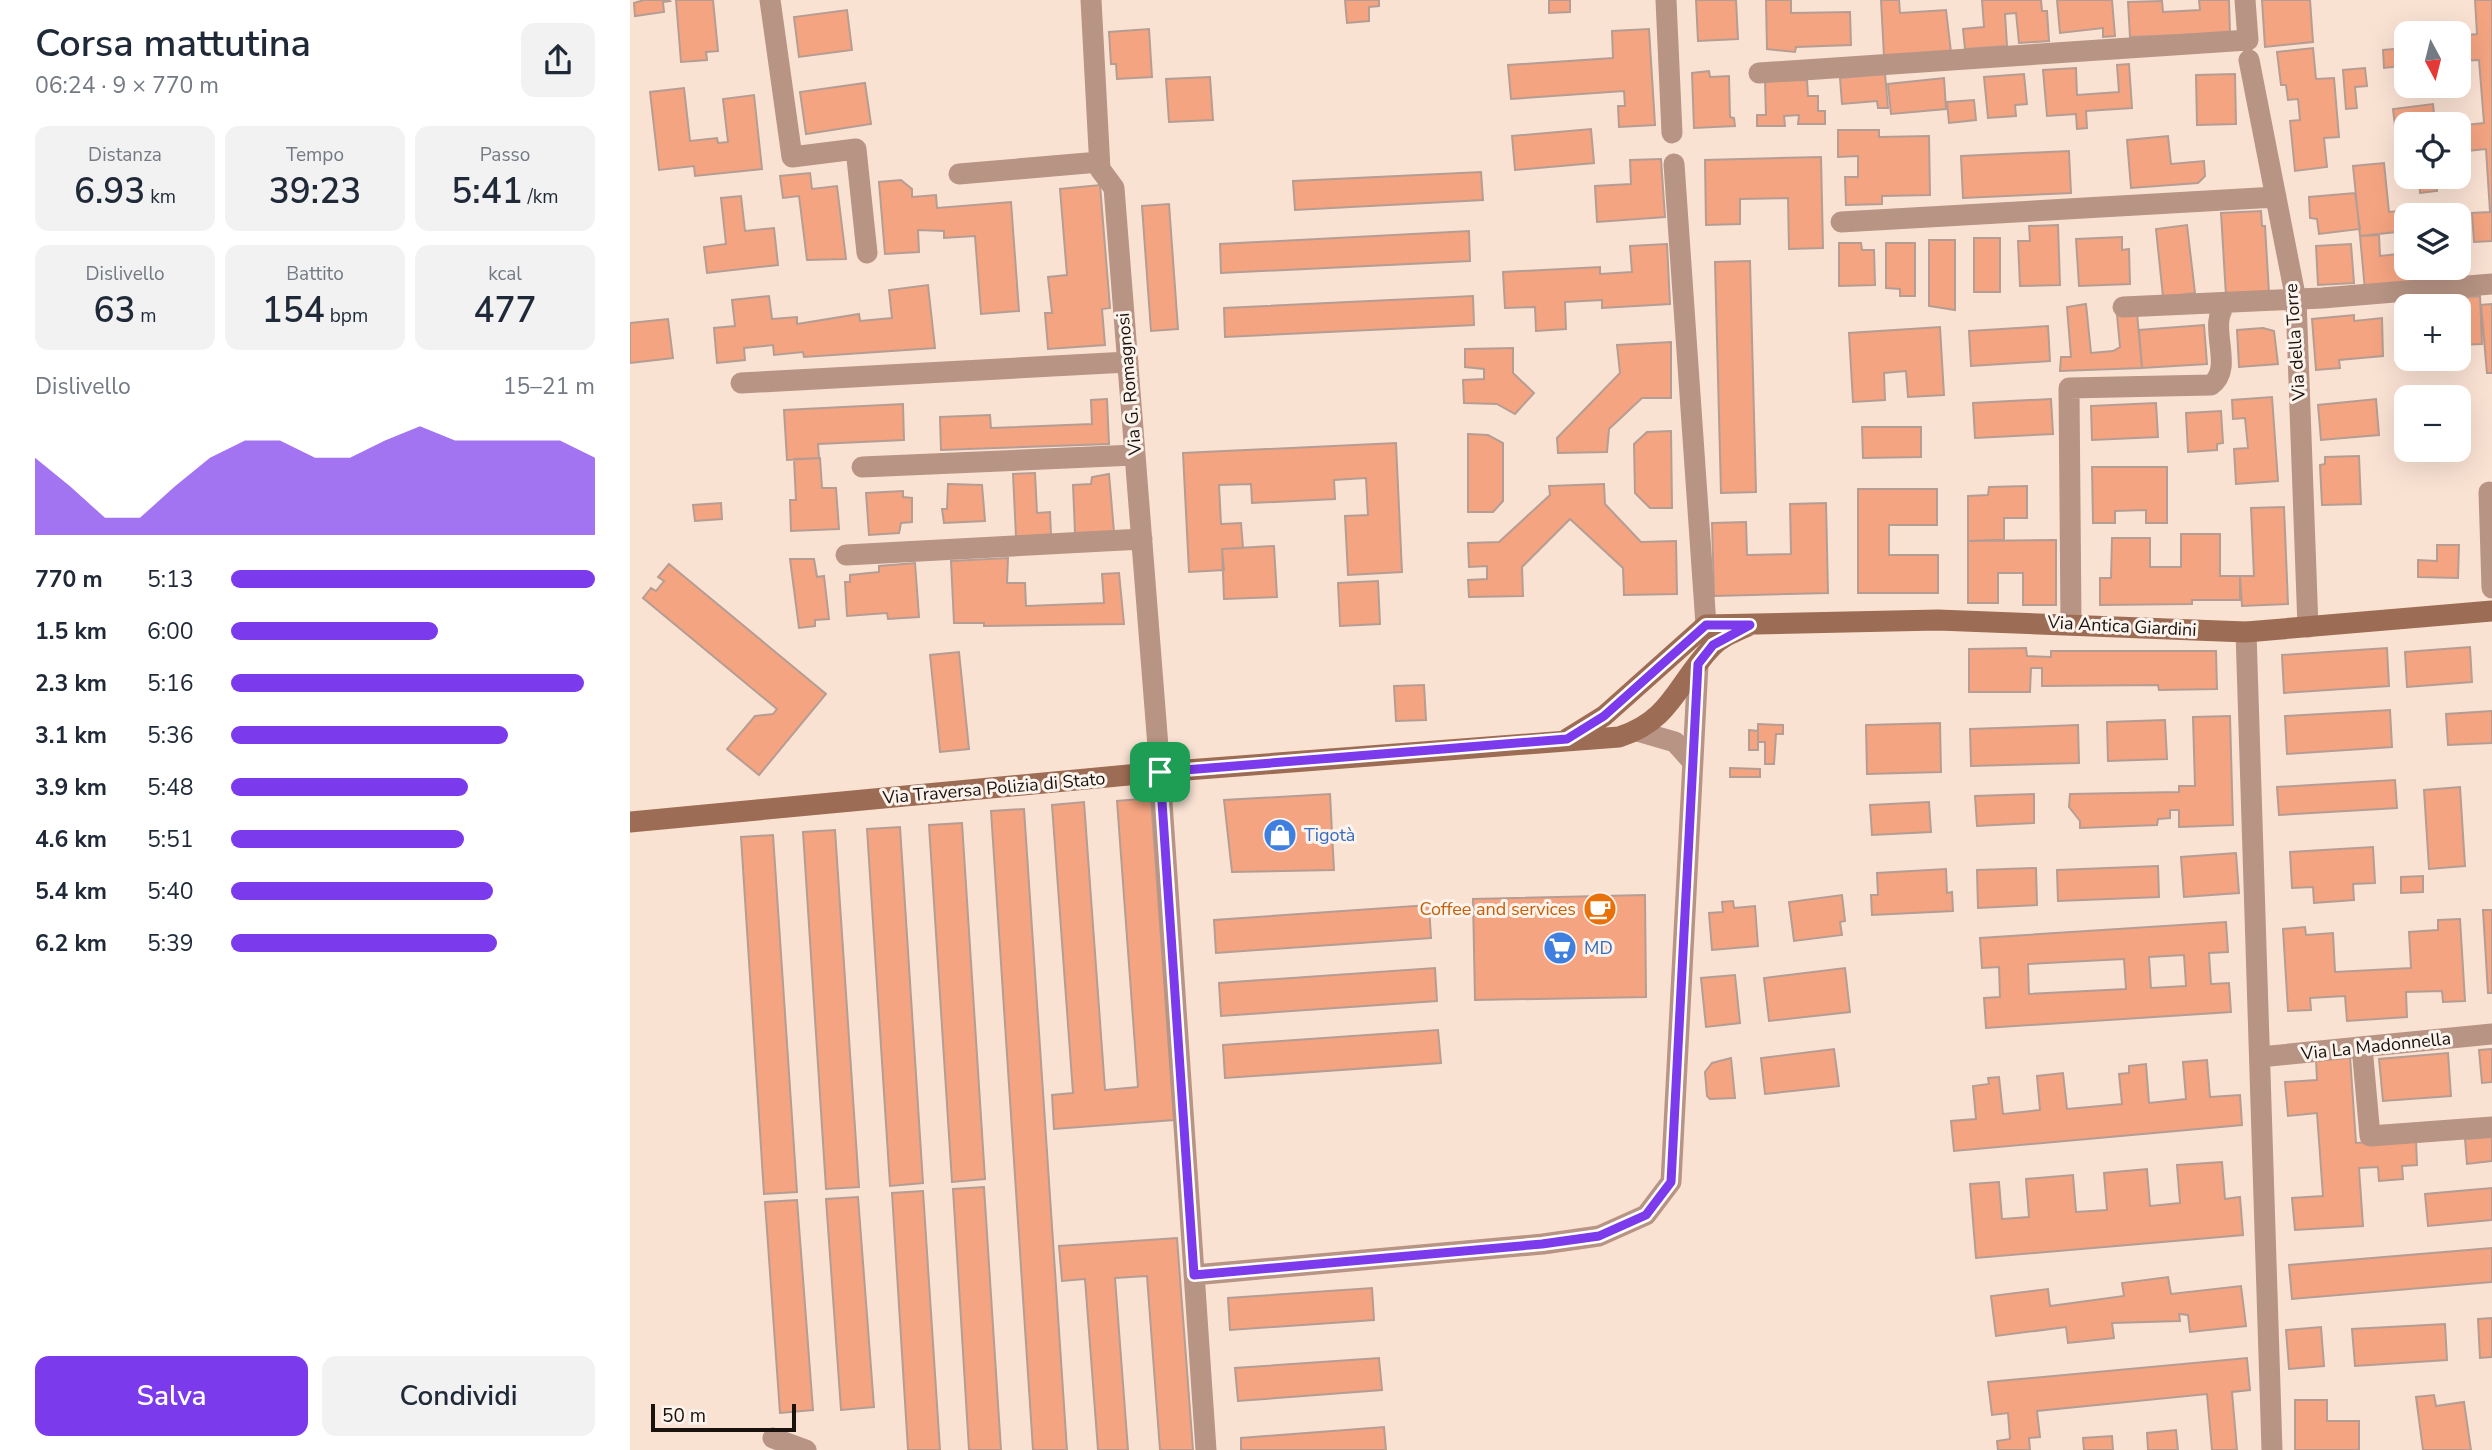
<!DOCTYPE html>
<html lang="it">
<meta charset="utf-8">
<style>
body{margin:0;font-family:"Nunito Sans",sans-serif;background:#f2f2f3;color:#1f2937;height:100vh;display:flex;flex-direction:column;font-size:26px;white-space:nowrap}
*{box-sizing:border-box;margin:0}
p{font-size:23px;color:#747a83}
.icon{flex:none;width:38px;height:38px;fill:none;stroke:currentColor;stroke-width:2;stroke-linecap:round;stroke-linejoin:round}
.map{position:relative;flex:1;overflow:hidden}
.panel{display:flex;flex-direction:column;background:#fff;width:630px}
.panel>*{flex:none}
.needle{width:46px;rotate:173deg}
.buttons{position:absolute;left:1764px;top:21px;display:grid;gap:14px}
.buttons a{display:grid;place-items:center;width:77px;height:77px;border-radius:14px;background:#fff;box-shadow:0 7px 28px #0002;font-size:35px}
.scale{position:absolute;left:21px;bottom:18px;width:145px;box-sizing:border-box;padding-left:7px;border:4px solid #1a120d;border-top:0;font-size:19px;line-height:24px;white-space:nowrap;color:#1a120d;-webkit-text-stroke:5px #fcf3ed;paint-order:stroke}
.pin{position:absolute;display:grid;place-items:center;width:60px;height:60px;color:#fff;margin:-30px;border-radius:14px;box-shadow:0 4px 10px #0006}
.round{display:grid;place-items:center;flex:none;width:74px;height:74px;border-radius:14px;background:#f2f2f3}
.headline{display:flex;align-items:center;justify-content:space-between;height:119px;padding:0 35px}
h1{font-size:38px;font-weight:600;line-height:52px}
.metrics{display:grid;grid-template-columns:repeat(3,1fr);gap:10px;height:119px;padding:7px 35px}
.metrics div{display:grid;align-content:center;border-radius:14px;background:#f2f2f3;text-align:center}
.metrics b{font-size:35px;font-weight:600}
.metrics small{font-size:19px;font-weight:400}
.metrics p{font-size:19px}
.chart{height:196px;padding:14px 35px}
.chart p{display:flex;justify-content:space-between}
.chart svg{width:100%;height:126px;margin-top:7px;fill:#7c3aed;opacity:.7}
.action{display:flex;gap:14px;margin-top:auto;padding:14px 35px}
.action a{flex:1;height:80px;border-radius:14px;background:#7c3aed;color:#fff;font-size:28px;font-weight:600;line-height:80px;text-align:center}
.action a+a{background:#f2f2f3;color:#1f2937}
ul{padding:0 35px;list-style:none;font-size:23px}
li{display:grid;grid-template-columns:112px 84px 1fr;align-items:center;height:52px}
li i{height:18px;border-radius:9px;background:#7c3aed}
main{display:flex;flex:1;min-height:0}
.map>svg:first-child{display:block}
.building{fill:#f4a481;stroke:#b69d93;stroke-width:2;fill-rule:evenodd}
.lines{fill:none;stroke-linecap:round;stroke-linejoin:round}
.street{stroke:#b79484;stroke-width:21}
.secondary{stroke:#9d6c54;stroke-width:21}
.route-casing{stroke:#fff;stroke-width:14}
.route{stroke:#7c3aed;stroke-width:9}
.labels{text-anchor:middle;stroke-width:6;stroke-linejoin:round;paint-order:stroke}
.street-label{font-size:18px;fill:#1a120d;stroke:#fcf3ed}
.shop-label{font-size:18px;fill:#366cbe;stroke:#fcf3ed;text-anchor:start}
.food-label{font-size:18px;fill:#c56008;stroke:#fcf3ed;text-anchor:end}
</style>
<main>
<section class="panel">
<div class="headline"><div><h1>Corsa mattutina</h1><p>06:24 · 9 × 770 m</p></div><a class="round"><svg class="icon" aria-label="share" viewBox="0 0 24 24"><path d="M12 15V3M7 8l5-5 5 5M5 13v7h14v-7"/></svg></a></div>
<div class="metrics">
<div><p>Distanza</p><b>6.93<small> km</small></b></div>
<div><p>Tempo</p><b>39:23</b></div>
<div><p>Passo</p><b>5:41<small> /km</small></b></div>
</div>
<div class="metrics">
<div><p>Dislivello</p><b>63<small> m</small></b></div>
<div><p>Battito</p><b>154<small> bpm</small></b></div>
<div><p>kcal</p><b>477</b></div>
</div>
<div class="chart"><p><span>Dislivello</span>15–21 m</p>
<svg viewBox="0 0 160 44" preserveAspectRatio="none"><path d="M0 44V17L10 27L20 38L30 38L40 27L50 17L60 11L70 11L80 17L90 17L100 11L110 6L120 11L130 11L140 11L150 11L160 17V44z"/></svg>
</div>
<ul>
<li><b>770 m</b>5:13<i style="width:100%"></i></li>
<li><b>1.5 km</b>6:00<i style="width:57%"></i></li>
<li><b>2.3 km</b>5:16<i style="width:97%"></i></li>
<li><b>3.1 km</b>5:36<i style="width:76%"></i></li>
<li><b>3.9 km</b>5:48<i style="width:65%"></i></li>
<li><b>4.6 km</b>5:51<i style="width:64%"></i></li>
<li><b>5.4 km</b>5:40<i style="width:72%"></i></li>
<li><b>6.2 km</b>5:39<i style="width:73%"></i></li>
</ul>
<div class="action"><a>Salva</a><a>Condividi</a></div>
</section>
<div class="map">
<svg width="1862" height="1450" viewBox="0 0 1862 1450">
<rect width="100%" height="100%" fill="#fae2d3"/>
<path class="building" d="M14,0H39L40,1L33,2L34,12L5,16L4,3Z
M46,0H83L88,51L76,52L77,60L51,62Z
M715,0H749V6L739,7V21L717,23Z
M919,0H940V12L919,13Z
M1066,0H1106L1108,39L1068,41Z
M1136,0H1161V13L1220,12L1221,45L1166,47L1165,52L1137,49Z
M1251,0H1269L1270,13L1316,10L1321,52L1254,56Z
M1352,0H1411L1412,11H1417L1419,41L1389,43L1386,13L1375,14L1377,46L1335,49L1333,29L1354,27Z
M1427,0H1482L1485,36L1473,37V28L1430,33Z
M1569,0H1599L1600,33L1500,37L1498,2L1532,1L1533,12L1570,10Z
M1632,0H1680L1683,42L1635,47Z
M1845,0H1862V241L1844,242L1842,213L1860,212L1856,149L1838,151L1836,125L1854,123L1849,60L1831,61L1829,36L1847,34Z
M217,10L222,50L169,57L164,17Z
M519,29L522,77L487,79L486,64H481L479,32Z
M1019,29L1025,125L989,127L988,106H995L994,91L881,99L878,65L983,58L982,31Z
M1683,48L1686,79L1704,78L1709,137L1694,138L1697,167L1665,171L1660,121L1670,120L1668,99L1658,100L1656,85H1651L1647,52Z
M1776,48V86H1799L1774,89L1771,66L1754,68L1753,50Z
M1499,64L1502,108L1456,111L1457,128L1447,129L1446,114L1417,116L1413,70L1446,68L1447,95L1489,92L1487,65Z
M1735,68L1737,86L1725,87L1727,108L1716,109L1713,70Z
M1079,71L1080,77L1099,76L1100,117L1104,118L1105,126L1064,128L1062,73Z
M1255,74L1258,108H1248L1247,101L1212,104L1210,78Z
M1394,74L1397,104L1385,105L1386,116L1358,118L1354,77Z
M1605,74L1606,124L1567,125L1566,75Z
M580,77L583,120L539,122L536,79Z
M1314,78L1316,109L1261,114L1258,84Z
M1177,80L1178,96H1188V111H1195V124H1168L1169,115L1154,116L1155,126H1127V115H1136L1135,81Z
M235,83L241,124L176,134L170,92Z
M54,88L60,141L87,138L88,143L98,142L93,99L124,95L132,169L65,176L64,166L29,170L20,92Z
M1344,100L1346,120L1319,123L1317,102Z
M1803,104L1805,124H1776V142L1767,143L1763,109Z
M961,129L964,163L885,170L882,136Z
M1208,130H1249V137L1299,136L1300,195L1252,196V204L1216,205L1215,177H1228V156L1208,157Z
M1538,136L1541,164L1574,161L1575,176L1568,183L1501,188L1497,140Z
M1439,151L1441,193L1333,198L1331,156Z
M1191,157L1193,248L1159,249L1158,198L1110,199V224L1076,225L1075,160Z
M1031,159L1035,217L967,222L965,186L1001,184L1000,160Z
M1754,163L1759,212L1808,207L1809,215H1776V231L1730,236L1723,166Z
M851,172L853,200L665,210L663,181Z
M180,173L182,189L207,186L216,259L177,260L169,196L153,198L150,176Z
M1789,177H1805L1807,191L1790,193Z
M271,180L282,189V197L306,195L307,208L381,202L389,311L351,314L345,236L314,238V231L288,230L289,252L255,254L249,182Z
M470,185L480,308L472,309L475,345L418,349L415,313H422L418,277L437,275L430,189Z
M1725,193L1730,229L1689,234L1687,219L1680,218L1679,197Z
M111,196L115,231L144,228L148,265L77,273L74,247L96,244L91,198Z
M539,204L548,329L521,331L512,206Z
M1631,211L1632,226H1635L1639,293L1596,296L1591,213Z
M1428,225L1430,285L1390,286L1388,241H1400L1399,226Z
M1557,225L1565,293L1533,297L1526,229Z
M839,231L840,261L591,273L590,244Z
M1749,235L1750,256L1776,253V268H1790L1791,275H1784L1785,283L1735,290L1730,236Z
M1492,237V250L1499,249L1500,284L1449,286L1446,239Z
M1344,238H1370V292H1344Z
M1299,240H1325V310L1299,306Z
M1209,243H1231L1232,250H1244L1245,285L1209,286Z
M1256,243H1285V296H1270V289L1256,288Z
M1037,244L1040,304L972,308V300L935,302L936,329L906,331L905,307L875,308L873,272L970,267V274L1002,272L1000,246Z
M1721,244L1724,283L1688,285L1686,246Z
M1120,261L1126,492L1091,493L1085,262Z
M298,285L305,348L174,357L173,352L144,355L143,345L114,348L115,360L87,363L84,328L105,326L102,300L139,296L142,319L167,317V324L229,314L230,321L262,318L259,290Z
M843,296L844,325L595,337L594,308Z
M1850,296L1852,344L1829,345V306H1825L1824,298Z
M1456,304L1461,353L1483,351L1490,347L1487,315L1507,313L1512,368L1430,371L1431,357H1441L1437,307Z
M1862,304V373H1857L1851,305Z
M1724,315V321L1752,318L1753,356L1709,360L1710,368L1686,370L1682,319Z
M38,319L43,358L0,363V323Z
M1574,325L1577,364L1512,368L1509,330Z
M1418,326L1420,361L1341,366L1339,331Z
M1310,327L1314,395L1278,397L1276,371L1254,373L1255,400L1223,402L1219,333Z
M1633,328L1644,331L1648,364L1609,367L1607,330Z
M1041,342V398H1012L979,429L977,452L928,453L927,438L990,373L987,345Z
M883,348V373L904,393L885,414L867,404L834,403L833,380L854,379V369L835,367V349Z
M1785,392H1809V397H1785Z
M1642,397L1648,481L1606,484L1604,449L1618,448L1615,418L1603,419L1602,400Z
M477,399L479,444L311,450L310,417L360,415L361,428L462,424L461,400Z
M1421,399L1423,434L1345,438L1343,403Z
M1746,399L1749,435L1691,440L1688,405Z
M1526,403L1528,437L1462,440L1461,406Z
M1829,403H1837L1838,450L1815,451V458L1788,459L1787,450H1829Z
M273,404L274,440L188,444L189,458L157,460L154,410Z
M1591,411L1593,443L1587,444V450L1558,452L1556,413Z
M1232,427H1291V457L1233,458Z
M1041,431L1042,508H1020L1005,493L1004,444L1017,432Z
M838,434L858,435L873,443V501L863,512H838Z
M766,443L772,572L718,575L715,516L738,515L736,478L704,480L705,499L622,503L621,484L589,485L591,524L611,523L613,548L592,549L594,570L559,572L553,453Z
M1729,456L1731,504L1692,505L1690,465L1695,464V457Z
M190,458L192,488H206L209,529L161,531L160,500H166L164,459Z
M1462,467H1537V523H1516V510L1485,511V523H1463Z
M405,473L407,513L420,512L421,535L386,537L383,474Z
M479,474L484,532L445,533L443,485L461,484L462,477Z
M318,484L352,485L355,521L314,523L312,509H317Z
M974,484L975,504L1011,542L1046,541L1047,594L994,595L993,568L940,519L892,567L893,596L839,597L838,580L857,579V566L839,567L838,543L869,542L920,495L919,486Z
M1397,486V518H1374V540L1338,541V496L1358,495L1359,487Z
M1228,489H1307V525H1259V555H1308V593H1228Z
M273,491V497L282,498V522L271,523L269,533L239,535L236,493Z
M91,503L92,519L65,521L63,505Z
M1196,503L1198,593L1084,596L1082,523L1116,522L1117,555L1161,554L1160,504Z
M1654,507L1658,604L1612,606L1610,576H1624L1621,508Z
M1551,534H1590V576H1610V600H1562V604L1470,605V578H1481L1482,538H1520V567H1551Z
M1426,540V605H1393V573H1368V603H1338V541Z
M1807,545H1829L1828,578L1788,577V560L1807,561Z
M644,546L647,597L594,599L592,549Z
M378,558L377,583H395L396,606L474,603L472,574L489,573L494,624L354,626V623H324L321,561Z
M160,559H184L187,577L194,576L199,619L185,620V626L169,628Z
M285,563L289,617L258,619L257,613L217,616L215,582H220V575L249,572V566Z
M39,564L196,694L129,775L97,749L125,716L143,714L147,709L13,598L21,588L26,591L34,581L28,577Z
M748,581L750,624L710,626L708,583Z
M1840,647L1842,682L1777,687L1775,652Z
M1396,648L1397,656L1421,657V651H1586L1587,689L1529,690L1528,685L1412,686V668H1401L1400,692H1339V649Z
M1757,648L1759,686L1654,693L1652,655Z
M329,652L339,749L310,752L300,655Z
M794,685L796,720L766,721L764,686Z
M1760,710L1762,747L1657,754L1655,716Z
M1862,711V743L1818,745L1816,714Z
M1600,716L1603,825L1549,827V810H1540V818L1528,819L1527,825L1450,828V821L1439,807L1440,794L1549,792V786H1565L1563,717Z
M1535,720L1537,759L1478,761L1477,722Z
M1310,723L1311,772L1237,774L1236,725Z
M1128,724L1153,725V734H1146L1144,764H1135V742H1128Z
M1448,725L1449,763L1341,766L1340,729Z
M1119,730L1128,731V750H1119Z
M1100,768L1130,769V777H1100Z
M1765,780L1767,808L1649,815L1647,787Z
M1830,787L1835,866L1799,869L1794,790Z
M700,794L704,870L602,872L594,800Z
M1404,794V823L1347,826L1345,796Z
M521,798L544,1120L424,1129L422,1095L443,1093L422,805L454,802L475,1090L508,1087L487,801Z
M1299,802L1301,832L1242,835L1240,805Z
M394,809L437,1450H403L361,811Z
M332,823L355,1179L322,1182L299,825Z
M270,827L293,1183L260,1186L237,829Z
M205,830L229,1187L196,1189L173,832Z
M143,835L167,1192L134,1194L111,837Z
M1743,847L1745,883L1723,884L1724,900L1684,903L1683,887L1662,888L1660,852Z
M1606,853L1609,893L1554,897L1551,857Z
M1528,866L1529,897L1428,901L1427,870Z
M1406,868L1407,905L1348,908L1347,870Z
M1316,869L1317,893L1322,892L1323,911L1242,915L1241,895H1248L1247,873Z
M1793,876V892L1771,893V877Z
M1015,895L1016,997L845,1000L843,899Z
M1212,895L1215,921L1210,922L1212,935L1164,941L1159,902Z
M1103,901L1104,908L1125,906L1128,946L1082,950L1079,913L1093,912L1092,902Z
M799,905L801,938L586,953L584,920Z
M1853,910H1862V993H1858Z
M1830,919L1835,1001L1813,1002L1812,991L1776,992L1777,1017L1717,1021L1715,996L1680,998L1681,1010L1658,1011L1653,929L1675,927L1676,935L1703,933L1705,972L1781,968L1779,932L1808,930V920Z
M1596,922L1598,952L1579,953L1581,984L1599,983L1601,1012L1356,1028L1354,998L1370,997L1369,967L1352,968L1350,938ZM1554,955L1556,986L1521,988L1519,957ZM1494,959L1496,989L1399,994L1398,964Z
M805,968L807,1001L591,1016L589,983Z
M1215,968L1220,1012L1139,1021L1134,978Z
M1105,975L1110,1023L1076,1027L1071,978Z
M808,1030L811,1063L595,1078L593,1045Z
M1204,1049L1209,1086L1135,1094L1131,1058Z
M1862,1049V1082L1852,1083L1849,1050Z
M1818,1053L1821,1096L1753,1101L1749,1059Z
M1720,1056L1726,1143L1786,1139L1787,1165L1772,1166L1773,1179L1749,1181L1748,1167L1729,1168L1733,1226L1665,1230L1662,1198L1693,1196L1687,1113L1658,1116L1655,1082L1687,1080L1686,1059Z
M1101,1058L1105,1098L1080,1099L1077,1096L1075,1072L1082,1063Z
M1577,1060L1580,1097L1610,1095L1612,1125L1324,1151L1321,1121L1346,1119L1343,1086L1359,1084L1358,1078L1369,1077L1373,1114L1410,1110L1407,1076L1433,1073L1437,1109L1492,1104L1489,1074L1499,1073V1066L1516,1064L1519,1103L1556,1099L1553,1062Z
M1862,1137V1161L1837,1164L1835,1139Z
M1592,1162L1595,1199L1610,1197L1613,1235L1346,1258L1340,1184L1369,1182L1372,1219L1399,1217L1396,1179L1443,1175L1446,1212L1477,1210L1474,1173L1517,1169L1520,1206L1550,1203L1547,1165Z
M354,1187L371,1450H339L323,1189Z
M1862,1188V1220L1798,1226L1795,1194Z
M293,1191L310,1450H278L262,1193Z
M228,1197L244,1407L211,1410L196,1199Z
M167,1200L183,1410L150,1413L135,1202Z
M547,1238L563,1450H530L517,1276L485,1278L498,1450H468L455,1279L432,1281L429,1246Z
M1862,1248V1282L1662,1299L1659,1265Z
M1538,1277L1541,1294L1611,1286L1616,1326L1560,1332L1558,1315L1549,1314L1550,1321L1482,1323L1484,1338L1438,1343L1436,1327L1366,1336L1361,1296L1418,1289L1420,1306L1494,1296L1492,1283Z
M742,1288L744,1320L600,1330L598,1298Z
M1862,1318V1357L1850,1358L1848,1319Z
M1815,1324L1817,1360L1725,1366L1722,1329Z
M1691,1327L1694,1366L1659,1369L1656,1330Z
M749,1358L752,1390L608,1401L605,1368Z
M1617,1358L1620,1390L1602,1392L1607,1450H1582L1577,1394L1407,1411L1410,1437L1399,1438L1400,1450H1368L1367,1441L1380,1439L1378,1413L1362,1415L1358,1382Z
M1804,1395L1806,1406L1834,1402L1841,1450H1793L1786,1397Z
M1665,1400H1697V1421H1729V1450H1665Z
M754,1427L756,1450H611V1438Z
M1546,1430L1548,1450H1518L1517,1433Z
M1482,1436L1483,1450H1454L1453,1438Z"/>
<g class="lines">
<path class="street" d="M140,0L162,157L226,149L237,253
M461,0L470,169L484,188L530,772L576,1450
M1036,0L1042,133
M1619,60L1666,300L1678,627
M1129,73L1618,40L1615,0
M1044,164L1076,625
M329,174L469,162
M1211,222L1646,197
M1493,307L1692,298L1862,284
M111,383L498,362
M232,467L505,455
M1859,492L1862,588
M216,555L512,539
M1441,623L1439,388L1581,385C1606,367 1575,325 1597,302
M1616,632L1642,1450
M1007,731L1045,742L1061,760
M1732,1047L1740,1136L1862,1127
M1630,1057L1862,1034
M564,1275L913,1244L969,1236L1016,1215L1041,1182L1068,664
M143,1438L176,1450"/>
<path class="secondary" d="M937,739L974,716L1076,625L1308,620L1616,632L1862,611
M0,822L530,772L989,737C1042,720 1047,683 1082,647C1092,636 1107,631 1120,625"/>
</g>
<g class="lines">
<defs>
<path id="route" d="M1076,625H1120L1083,645L1068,664L1041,1182L1016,1215L969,1236L912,1244L564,1275L530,772L937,739L974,716Z"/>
</defs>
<use href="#route" class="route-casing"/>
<use href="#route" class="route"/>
</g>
<defs>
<symbol id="shop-disc" viewBox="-11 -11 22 22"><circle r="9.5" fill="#3f7fe0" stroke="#fcf3ed"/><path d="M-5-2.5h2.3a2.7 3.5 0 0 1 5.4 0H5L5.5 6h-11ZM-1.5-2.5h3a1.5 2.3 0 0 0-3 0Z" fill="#fff"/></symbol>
<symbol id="cafe-disc" viewBox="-11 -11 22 22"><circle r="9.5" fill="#e8710a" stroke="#fcf3ed"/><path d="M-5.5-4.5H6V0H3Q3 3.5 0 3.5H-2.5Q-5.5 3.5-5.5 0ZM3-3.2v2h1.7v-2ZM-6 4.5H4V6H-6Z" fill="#fff"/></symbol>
<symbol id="supermarket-disc" viewBox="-11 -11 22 22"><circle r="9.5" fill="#3f7fe0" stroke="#fcf3ed"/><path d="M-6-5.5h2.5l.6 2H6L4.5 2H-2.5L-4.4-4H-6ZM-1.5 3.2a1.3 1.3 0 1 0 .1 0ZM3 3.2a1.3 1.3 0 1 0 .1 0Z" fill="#fff"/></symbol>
</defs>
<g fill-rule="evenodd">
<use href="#shop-disc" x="631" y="816" width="38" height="38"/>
<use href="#cafe-disc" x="951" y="890" width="38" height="38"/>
<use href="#supermarket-disc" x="911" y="929" width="38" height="38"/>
</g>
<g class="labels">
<g class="street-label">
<text transform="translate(1665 342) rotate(-94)" y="6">Via della Torre</text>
<text transform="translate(499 384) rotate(-95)" y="6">Via G. Romagnosi</text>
<text transform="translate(1492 626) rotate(3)" y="6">Via Antica Giardini</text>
<text transform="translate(364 788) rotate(-5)" y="6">Via Traversa Polizia di Stato</text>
<text transform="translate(1746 1046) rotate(-6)" y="6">Via La Madonnella</text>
</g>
<g class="shop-label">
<text x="674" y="841">Tigotà</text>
<text x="954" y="954">MD</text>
</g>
<g class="food-label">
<text x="946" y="915">Coffee and services</text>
</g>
</g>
</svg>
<div class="buttons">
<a><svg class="needle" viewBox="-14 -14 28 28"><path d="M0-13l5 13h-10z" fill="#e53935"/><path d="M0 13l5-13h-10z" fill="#747a83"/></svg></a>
<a><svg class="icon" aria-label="locate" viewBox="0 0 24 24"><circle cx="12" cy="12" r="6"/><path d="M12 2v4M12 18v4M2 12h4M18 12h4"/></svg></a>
<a><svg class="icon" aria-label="layers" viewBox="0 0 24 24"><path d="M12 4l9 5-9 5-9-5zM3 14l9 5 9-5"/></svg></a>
<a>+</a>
<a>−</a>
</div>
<div class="scale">50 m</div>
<div class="pin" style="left:530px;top:772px;background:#1e9e55"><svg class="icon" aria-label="arrive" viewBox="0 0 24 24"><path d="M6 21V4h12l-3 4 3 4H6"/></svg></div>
</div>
</main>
